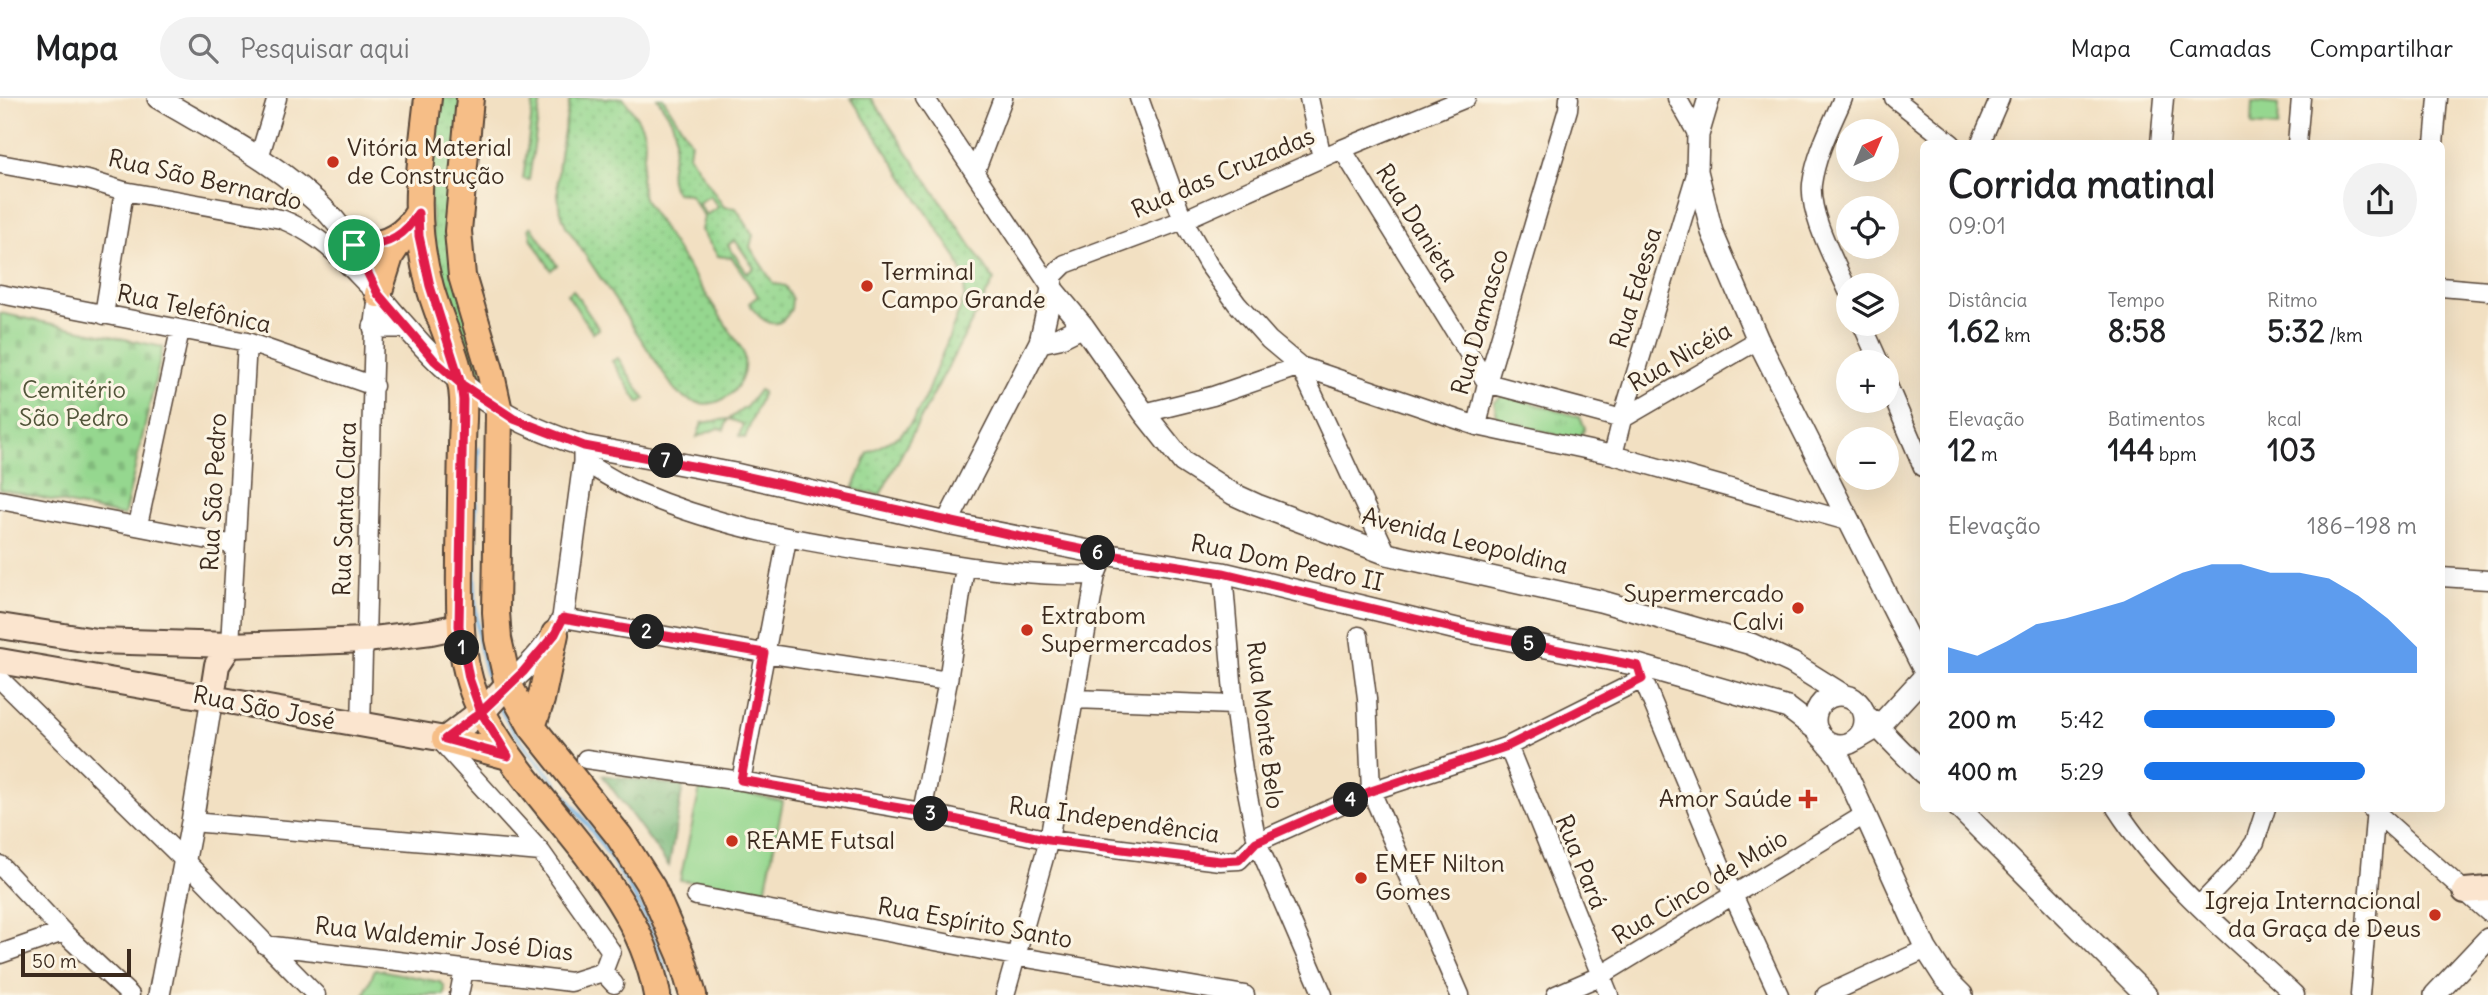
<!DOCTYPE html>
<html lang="pt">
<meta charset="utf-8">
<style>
body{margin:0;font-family:Delius,sans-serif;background:#f2f2f2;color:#202124;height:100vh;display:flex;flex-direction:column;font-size:26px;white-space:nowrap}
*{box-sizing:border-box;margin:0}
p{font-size:23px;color:#757577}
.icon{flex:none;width:38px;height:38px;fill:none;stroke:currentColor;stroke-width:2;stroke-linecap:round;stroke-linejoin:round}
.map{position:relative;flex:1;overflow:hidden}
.side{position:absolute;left:1920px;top:42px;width:525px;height:672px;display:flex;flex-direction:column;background:#fff;border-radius:10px;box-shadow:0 7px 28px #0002}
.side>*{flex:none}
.needle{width:46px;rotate:44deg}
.fabs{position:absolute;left:1836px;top:21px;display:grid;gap:14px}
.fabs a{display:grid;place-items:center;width:63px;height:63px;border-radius:50%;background:#fff;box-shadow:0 7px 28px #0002;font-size:35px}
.scale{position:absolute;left:21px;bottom:18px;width:110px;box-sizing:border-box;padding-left:7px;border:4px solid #3b2a1e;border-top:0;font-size:19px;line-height:24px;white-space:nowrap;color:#3b2a1e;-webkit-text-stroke:5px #fcf5e5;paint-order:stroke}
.pin{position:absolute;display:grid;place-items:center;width:60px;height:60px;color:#fff;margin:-30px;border:4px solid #fff;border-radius:50%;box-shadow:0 2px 7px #0007}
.km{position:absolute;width:35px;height:35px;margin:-18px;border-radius:50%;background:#222;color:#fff;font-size:19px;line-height:35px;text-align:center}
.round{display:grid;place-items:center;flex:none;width:74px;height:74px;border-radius:37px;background:#f2f2f2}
.summary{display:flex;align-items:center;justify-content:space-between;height:119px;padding:0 28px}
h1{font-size:38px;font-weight:700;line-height:52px}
.metrics{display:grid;grid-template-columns:repeat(3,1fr);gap:10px;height:119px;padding:7px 28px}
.metrics div{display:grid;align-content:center}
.metrics b{font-size:30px;font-weight:700}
.metrics small{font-size:19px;font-weight:400}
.metrics p{font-size:19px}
.chart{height:196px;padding:14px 28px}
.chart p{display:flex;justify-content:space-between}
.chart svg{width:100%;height:126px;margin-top:7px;fill:#1a73e8;opacity:.7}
ul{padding:0 28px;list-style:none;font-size:23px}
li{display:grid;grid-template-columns:112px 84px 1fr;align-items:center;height:52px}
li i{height:18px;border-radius:9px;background:#1a73e8}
header{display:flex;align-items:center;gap:42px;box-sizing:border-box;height:98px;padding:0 35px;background:#fff;border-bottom:2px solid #e0e0e0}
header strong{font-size:33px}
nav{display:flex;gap:38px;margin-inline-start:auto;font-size:24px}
.search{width:490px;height:63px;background:#f2f2f2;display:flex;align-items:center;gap:18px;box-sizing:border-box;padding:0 24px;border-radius:38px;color:#757577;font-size:26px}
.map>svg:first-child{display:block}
.grass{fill:url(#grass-dots);stroke:#688056;stroke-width:2;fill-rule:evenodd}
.forest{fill:url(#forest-crowns);stroke:#5a714c;stroke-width:2}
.cemetery{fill:url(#cemetery-stones);stroke:#688056;stroke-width:2}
.park{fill:url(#park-tufts);stroke:#688056;stroke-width:2}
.garden{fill:#95d78f;stroke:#688056;stroke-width:2}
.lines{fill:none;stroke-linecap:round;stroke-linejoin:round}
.stream{stroke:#68acde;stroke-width:4.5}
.minor-casing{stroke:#564537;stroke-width:21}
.tertiary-casing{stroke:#564537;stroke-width:24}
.secondary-casing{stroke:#564537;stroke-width:28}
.primary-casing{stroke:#564537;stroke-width:30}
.minor{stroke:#fff;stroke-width:18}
.tertiary{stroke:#fff;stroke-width:21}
.secondary{stroke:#fbe5cf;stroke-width:24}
.primary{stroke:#f6be87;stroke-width:26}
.route-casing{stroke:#fff;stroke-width:14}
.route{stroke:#e11d48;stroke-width:9}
.poi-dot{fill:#c8321e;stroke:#fcf5e5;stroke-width:2.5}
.labels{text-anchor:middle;stroke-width:6;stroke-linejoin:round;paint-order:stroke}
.poi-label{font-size:24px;fill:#3b2a1e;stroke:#fcf5e5;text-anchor:start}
.street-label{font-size:24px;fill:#3b2a1e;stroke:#fcf5e5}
.park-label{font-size:24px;fill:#52553a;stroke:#fcf5e5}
</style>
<header>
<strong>Mapa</strong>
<div class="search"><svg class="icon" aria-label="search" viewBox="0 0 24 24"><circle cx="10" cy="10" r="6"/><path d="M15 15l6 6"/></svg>Pesquisar aqui</div>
<nav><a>Mapa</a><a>Camadas</a><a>Compartilhar</a></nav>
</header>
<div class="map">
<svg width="2488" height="897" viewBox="0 0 2488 897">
<defs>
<pattern id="grass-dots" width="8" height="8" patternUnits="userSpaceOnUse" patternTransform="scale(1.75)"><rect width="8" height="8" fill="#95d78f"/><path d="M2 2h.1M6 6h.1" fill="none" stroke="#81b97b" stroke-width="1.8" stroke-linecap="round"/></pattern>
<pattern id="forest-crowns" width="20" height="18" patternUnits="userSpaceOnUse" patternTransform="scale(1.75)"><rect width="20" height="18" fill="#78b87a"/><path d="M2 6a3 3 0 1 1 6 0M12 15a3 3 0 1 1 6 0" fill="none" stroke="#649663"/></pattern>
<pattern id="cemetery-stones" width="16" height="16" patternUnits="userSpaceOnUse" patternTransform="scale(1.75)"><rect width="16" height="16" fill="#95d78f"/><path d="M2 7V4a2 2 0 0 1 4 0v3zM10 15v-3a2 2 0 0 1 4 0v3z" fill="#81b97b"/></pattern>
<pattern id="park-tufts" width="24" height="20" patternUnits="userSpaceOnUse" patternTransform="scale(1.75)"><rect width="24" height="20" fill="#95d78f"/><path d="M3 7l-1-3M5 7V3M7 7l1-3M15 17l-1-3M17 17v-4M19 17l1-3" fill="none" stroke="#81b97b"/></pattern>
</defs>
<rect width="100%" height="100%" fill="#fcf5e5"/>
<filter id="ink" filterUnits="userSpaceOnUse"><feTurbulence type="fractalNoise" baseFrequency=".0143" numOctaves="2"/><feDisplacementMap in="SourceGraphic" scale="14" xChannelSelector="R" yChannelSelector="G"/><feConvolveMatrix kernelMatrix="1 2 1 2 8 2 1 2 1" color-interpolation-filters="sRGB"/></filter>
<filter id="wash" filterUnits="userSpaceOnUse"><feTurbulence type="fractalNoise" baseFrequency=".00686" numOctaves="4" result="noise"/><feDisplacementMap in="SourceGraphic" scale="28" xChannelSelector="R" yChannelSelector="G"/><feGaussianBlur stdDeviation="1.57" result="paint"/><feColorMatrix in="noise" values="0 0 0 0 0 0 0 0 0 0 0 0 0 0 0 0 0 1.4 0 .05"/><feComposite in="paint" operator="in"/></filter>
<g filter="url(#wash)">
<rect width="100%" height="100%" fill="#f2e0c2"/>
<path class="grass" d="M441,0H465L451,125L483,279L468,283L439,202L429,87Z
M534,0H541L529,82L523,81Z
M570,0H623C630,10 641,22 644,35C649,57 635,74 645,103L743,253C753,297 705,324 674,291L566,128C548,91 564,39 570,0Z
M657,0H663L691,44L689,57L724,109L736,110L753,137L750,149L773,185L785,188L792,200L791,211C778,237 760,223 749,205L758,198L732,160L718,158L701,132L704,119L689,96L676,95C663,75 677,57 675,35C674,22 664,11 657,0ZM710,98L718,109L706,117L698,105ZM735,142L754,170L747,175L728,147Z
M851,0H871L994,182L880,397L853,391L868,355L900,337L912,324L923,304L964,201L965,182L956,159Z
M531,128L557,167L551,172L532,142L529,130Z
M573,192L599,231L593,235L567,196Z
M618,260L645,301L639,305L612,263Z
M759,292L763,294L745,340L739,338L743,326L729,321L747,308Z
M728,321L724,332L718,330L697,339L702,325Z"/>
<path class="forest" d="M602,677L683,688L669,768Z"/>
<path class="cemetery" d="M0,215L163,249L124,418L0,391Z"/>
<path class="park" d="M1504,297L1580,319L1585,330L1578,343L1498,321L1494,304Z
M375,871L440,884L445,889L444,897H364Z"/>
<path class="garden" d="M2253,4L2279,7L2278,29L2252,27Z
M701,686L783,703L765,794L680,782Z"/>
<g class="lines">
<path class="stream" d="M478,351C476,428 464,521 493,593
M499,607C511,636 537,661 556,686C607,750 655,814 671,897"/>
</g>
</g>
<g filter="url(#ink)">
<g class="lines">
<defs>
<path id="minor" d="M925,0L1052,191
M1139,0L1183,122L1208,166L1237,206L1269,242L1300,268L1387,456
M1309,0L1322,60
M1677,0L1698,37
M1843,0C1831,28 1816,56 1812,86C1809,118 1835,163 1848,193
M1894,0L1952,46
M1980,46L2000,0
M2160,46L2164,0
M2297,46L2301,0
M2434,46L2438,0
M1342,51L1487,285L1622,321
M259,60L277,0
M0,66L88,82L124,93L281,121C309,132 329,148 350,169C359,178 367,188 378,196L374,229L366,542L363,555L361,628
M975,74L1003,0
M2441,189L2488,193
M1052,191L1054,177L1065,166L1183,122L1342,51L1466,0
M0,196L247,244L374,288
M104,217L124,93
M1862,226L1879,264
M1886,283L1923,369
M1144,315L1213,298L1300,268L1477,328L1613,357L1851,424
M1622,321L1758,242
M1477,328L1487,285L1568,11L1569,0
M1613,357L1622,321L1697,73
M584,364C603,375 621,387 640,395C726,432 813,445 905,459C968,469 1032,479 1096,477
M0,402L235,447
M138,427L180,232
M1223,475L1234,607L1243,673L1257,744L1323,897
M2441,479L2488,482
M563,520L764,555L948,583
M1359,538L1367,600L1371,693L1460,897
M230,547L247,244
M1639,572L1733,797L1779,897
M0,581L184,762L316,897
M1075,601L1234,607
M438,640L541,754L611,853L603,874
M1508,648L1609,897
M586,661L741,683L922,714L1049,742L1220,763L1239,762L1257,744L1371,693L1508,648L1642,581
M741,683L787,441
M2116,710C2163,783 2232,839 2295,897
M2371,710L2488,814
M922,714L948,583L965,469
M192,724L541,754
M0,767L63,834L130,897
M696,798L1015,858L1245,897
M2199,808L2241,764L2255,744L2266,710
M265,847L571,884L603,874L614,886
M0,856L63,834
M459,897L464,872
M1005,897L1049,742L1096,477L1100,467
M1556,897L1600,878L1866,716
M1826,897L1926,851
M2360,897L2376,710"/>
<path id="tertiary" d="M158,0C217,35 281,66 329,116C354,142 360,169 379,197C389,211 402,224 413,237C464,295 510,325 584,348L735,376L947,425L1104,456L1223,475L1465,533L1638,567L1788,610L1818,633
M1709,0L1698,37L1697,73L1712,134L1758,242L1923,570
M1052,191L1083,228L1144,315L1183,364L1233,396L1257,407L1387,456L1600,503L1751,546L1792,565L1843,597
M374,229H406
M1040,244L1059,240L1083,228
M947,425L1040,244L1052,191
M508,586C530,568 550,545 563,520L584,364V348
M1815 622a25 25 0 1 1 50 0a25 25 0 1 1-50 0Z
M1870,621L1923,675
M1824,641L1839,659L1926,851L1944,879L1962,897
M1856,642L1878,629L1923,580
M1959,710L2146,897
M159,897L192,724L212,599
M2435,897L2488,841"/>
<path id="secondary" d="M0,528L96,543L230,547L366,542L431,534L459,528
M0,563L445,641L488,608L508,586
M212,599L217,567L230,547
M2465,793L2488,791"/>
<path id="primary" d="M428,0C420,70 411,120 430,189C440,226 461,262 463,301C464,317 462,333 462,349C461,384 461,419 460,455C460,509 456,566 483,616C535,713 637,783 657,897
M470,0L458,133L462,178L490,272L499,313L496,514L498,541L508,586L532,629L619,738L652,790L681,857L693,897
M354,147C382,150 404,140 418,115
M378,196L390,158L406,133
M532,629L541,602L555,536
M445,641L508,658"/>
</defs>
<use href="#minor" class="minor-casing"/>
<use href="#tertiary" class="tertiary-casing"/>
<use href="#secondary" class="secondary-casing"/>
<use href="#primary" class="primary-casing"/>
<use href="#minor" class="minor"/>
<use href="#tertiary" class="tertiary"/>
<use href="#secondary" class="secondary"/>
<use href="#primary" class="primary"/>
</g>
</g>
<g class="lines" filter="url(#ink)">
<defs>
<path id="route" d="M354,147L378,196L435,263L461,286L463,302L459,528L469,580L481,614L445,641L508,658L481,614L523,574L555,536L563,520L764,555L741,682L922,714L1049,742L1220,763L1239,762L1256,744L1371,693L1508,648L1642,581L1638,568L1465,533L1223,475L1104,456L1026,440L735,376L584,348L514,321L461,286L430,188L419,138L418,115C404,140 382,150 354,147"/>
</defs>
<use href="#route" class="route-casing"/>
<use href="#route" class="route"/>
</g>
<g class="poi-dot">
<circle cx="333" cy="64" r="7"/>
<circle cx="867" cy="188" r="7"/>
<circle cx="1798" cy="510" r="7"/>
<circle cx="1027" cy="532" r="7"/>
<path d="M1804.5 690.5h7v7h7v7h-7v7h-7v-7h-7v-7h7z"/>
<circle cx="732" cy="743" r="7"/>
<circle cx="1361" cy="780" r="7"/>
<circle cx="2435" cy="817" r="7"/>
</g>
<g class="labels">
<g class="poi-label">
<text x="347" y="58">Vitória Material<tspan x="347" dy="28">de Construção</tspan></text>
<text x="881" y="182">Terminal<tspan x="881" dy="28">Campo Grande</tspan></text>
<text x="1784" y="504" text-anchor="end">Supermercado<tspan x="1784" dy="28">Calvi</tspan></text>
<text x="1041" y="526">Extrabom<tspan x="1041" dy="28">Supermercados</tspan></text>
<text x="1792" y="709" text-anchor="end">Amor Saúde</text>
<text x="746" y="751">REAME Futsal</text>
<text x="1375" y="774">EMEF Nilton<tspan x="1375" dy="28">Gomes</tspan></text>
<text x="2421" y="811" text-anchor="end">Igreja Internacional<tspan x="2421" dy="28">da Graça de Deus</tspan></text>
</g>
<g class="street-label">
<text transform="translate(1223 75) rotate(-23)" y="8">Rua das Cruzadas</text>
<text transform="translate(205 82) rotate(13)" y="8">Rua São Bernardo</text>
<text transform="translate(1417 125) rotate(58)" y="8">Rua Danieta</text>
<text transform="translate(1636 190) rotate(-73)" y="8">Rua Edessa</text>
<text transform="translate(194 211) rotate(12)" y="8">Rua Telefônica</text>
<text transform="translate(1480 224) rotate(-74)" y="8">Rua Damasco</text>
<text transform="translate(1680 259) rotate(-30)" y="8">Rua Nicéia</text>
<text transform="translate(214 394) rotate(-87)" y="8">Rua São Pedro</text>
<text transform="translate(345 411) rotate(-88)" y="8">Rua Santa Clara</text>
<text transform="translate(1465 443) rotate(14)" y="8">Avenida Leopoldina</text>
<text transform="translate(1287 465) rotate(12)" y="8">Rua Dom Pedro II</text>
<text transform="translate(264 610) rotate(11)" y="8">Rua São José</text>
<text transform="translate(1265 627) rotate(83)" y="8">Rua Monte Belo</text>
<text transform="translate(1114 722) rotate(8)" y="8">Rua Independência</text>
<text transform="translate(1581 764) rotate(68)" y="8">Rua Pará</text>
<text transform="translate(1700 789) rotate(-31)" y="8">Rua Cinco de Maio</text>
<text transform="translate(975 825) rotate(10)" y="8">Rua Espírito Santo</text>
<text transform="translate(444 841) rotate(6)" y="8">Rua Waldemir José Dias</text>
</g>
<g class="park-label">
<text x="74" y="300">Cemitério<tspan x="74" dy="28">São Pedro</tspan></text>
</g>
</g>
</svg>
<div class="fabs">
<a><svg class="needle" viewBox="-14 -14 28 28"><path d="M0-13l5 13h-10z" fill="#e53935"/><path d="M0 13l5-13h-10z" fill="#757577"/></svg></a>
<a><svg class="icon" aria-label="locate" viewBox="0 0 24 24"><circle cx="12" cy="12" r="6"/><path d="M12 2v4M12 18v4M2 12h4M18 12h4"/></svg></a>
<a><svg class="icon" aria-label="layers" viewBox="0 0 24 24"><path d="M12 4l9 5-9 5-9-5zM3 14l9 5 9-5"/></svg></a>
<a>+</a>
<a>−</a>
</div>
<div class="scale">50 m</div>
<div class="pin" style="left:354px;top:147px;background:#1e9e55"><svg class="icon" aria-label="arrive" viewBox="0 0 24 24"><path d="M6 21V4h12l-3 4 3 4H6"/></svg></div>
<b class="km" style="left:462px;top:550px">1</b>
<b class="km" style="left:647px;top:534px">2</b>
<b class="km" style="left:931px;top:716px">3</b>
<b class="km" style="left:1351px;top:702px">4</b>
<b class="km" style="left:1529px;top:546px">5</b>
<b class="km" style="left:1098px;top:455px">6</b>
<b class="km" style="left:666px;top:363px">7</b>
<section class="side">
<div class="summary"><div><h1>Corrida matinal</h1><p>09:01</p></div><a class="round"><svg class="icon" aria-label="share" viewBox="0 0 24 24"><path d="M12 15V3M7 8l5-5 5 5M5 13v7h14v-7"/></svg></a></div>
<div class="metrics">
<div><p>Distância</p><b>1.62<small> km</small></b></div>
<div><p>Tempo</p><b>8:58</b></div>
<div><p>Ritmo</p><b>5:32<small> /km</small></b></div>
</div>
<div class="metrics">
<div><p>Elevação</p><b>12<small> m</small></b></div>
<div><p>Batimentos</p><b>144<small> bpm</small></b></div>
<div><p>kcal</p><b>103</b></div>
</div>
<div class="chart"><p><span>Elevação</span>186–198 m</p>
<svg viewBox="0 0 160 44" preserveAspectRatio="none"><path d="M0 44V35L10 38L20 33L30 27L40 25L50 22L60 19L70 14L80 9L90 6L100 6L110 9L120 9L130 11L140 17L150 25L160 35V44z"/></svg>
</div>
<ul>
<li><b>200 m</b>5:42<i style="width:70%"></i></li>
<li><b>400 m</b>5:29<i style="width:81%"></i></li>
</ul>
</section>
</div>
